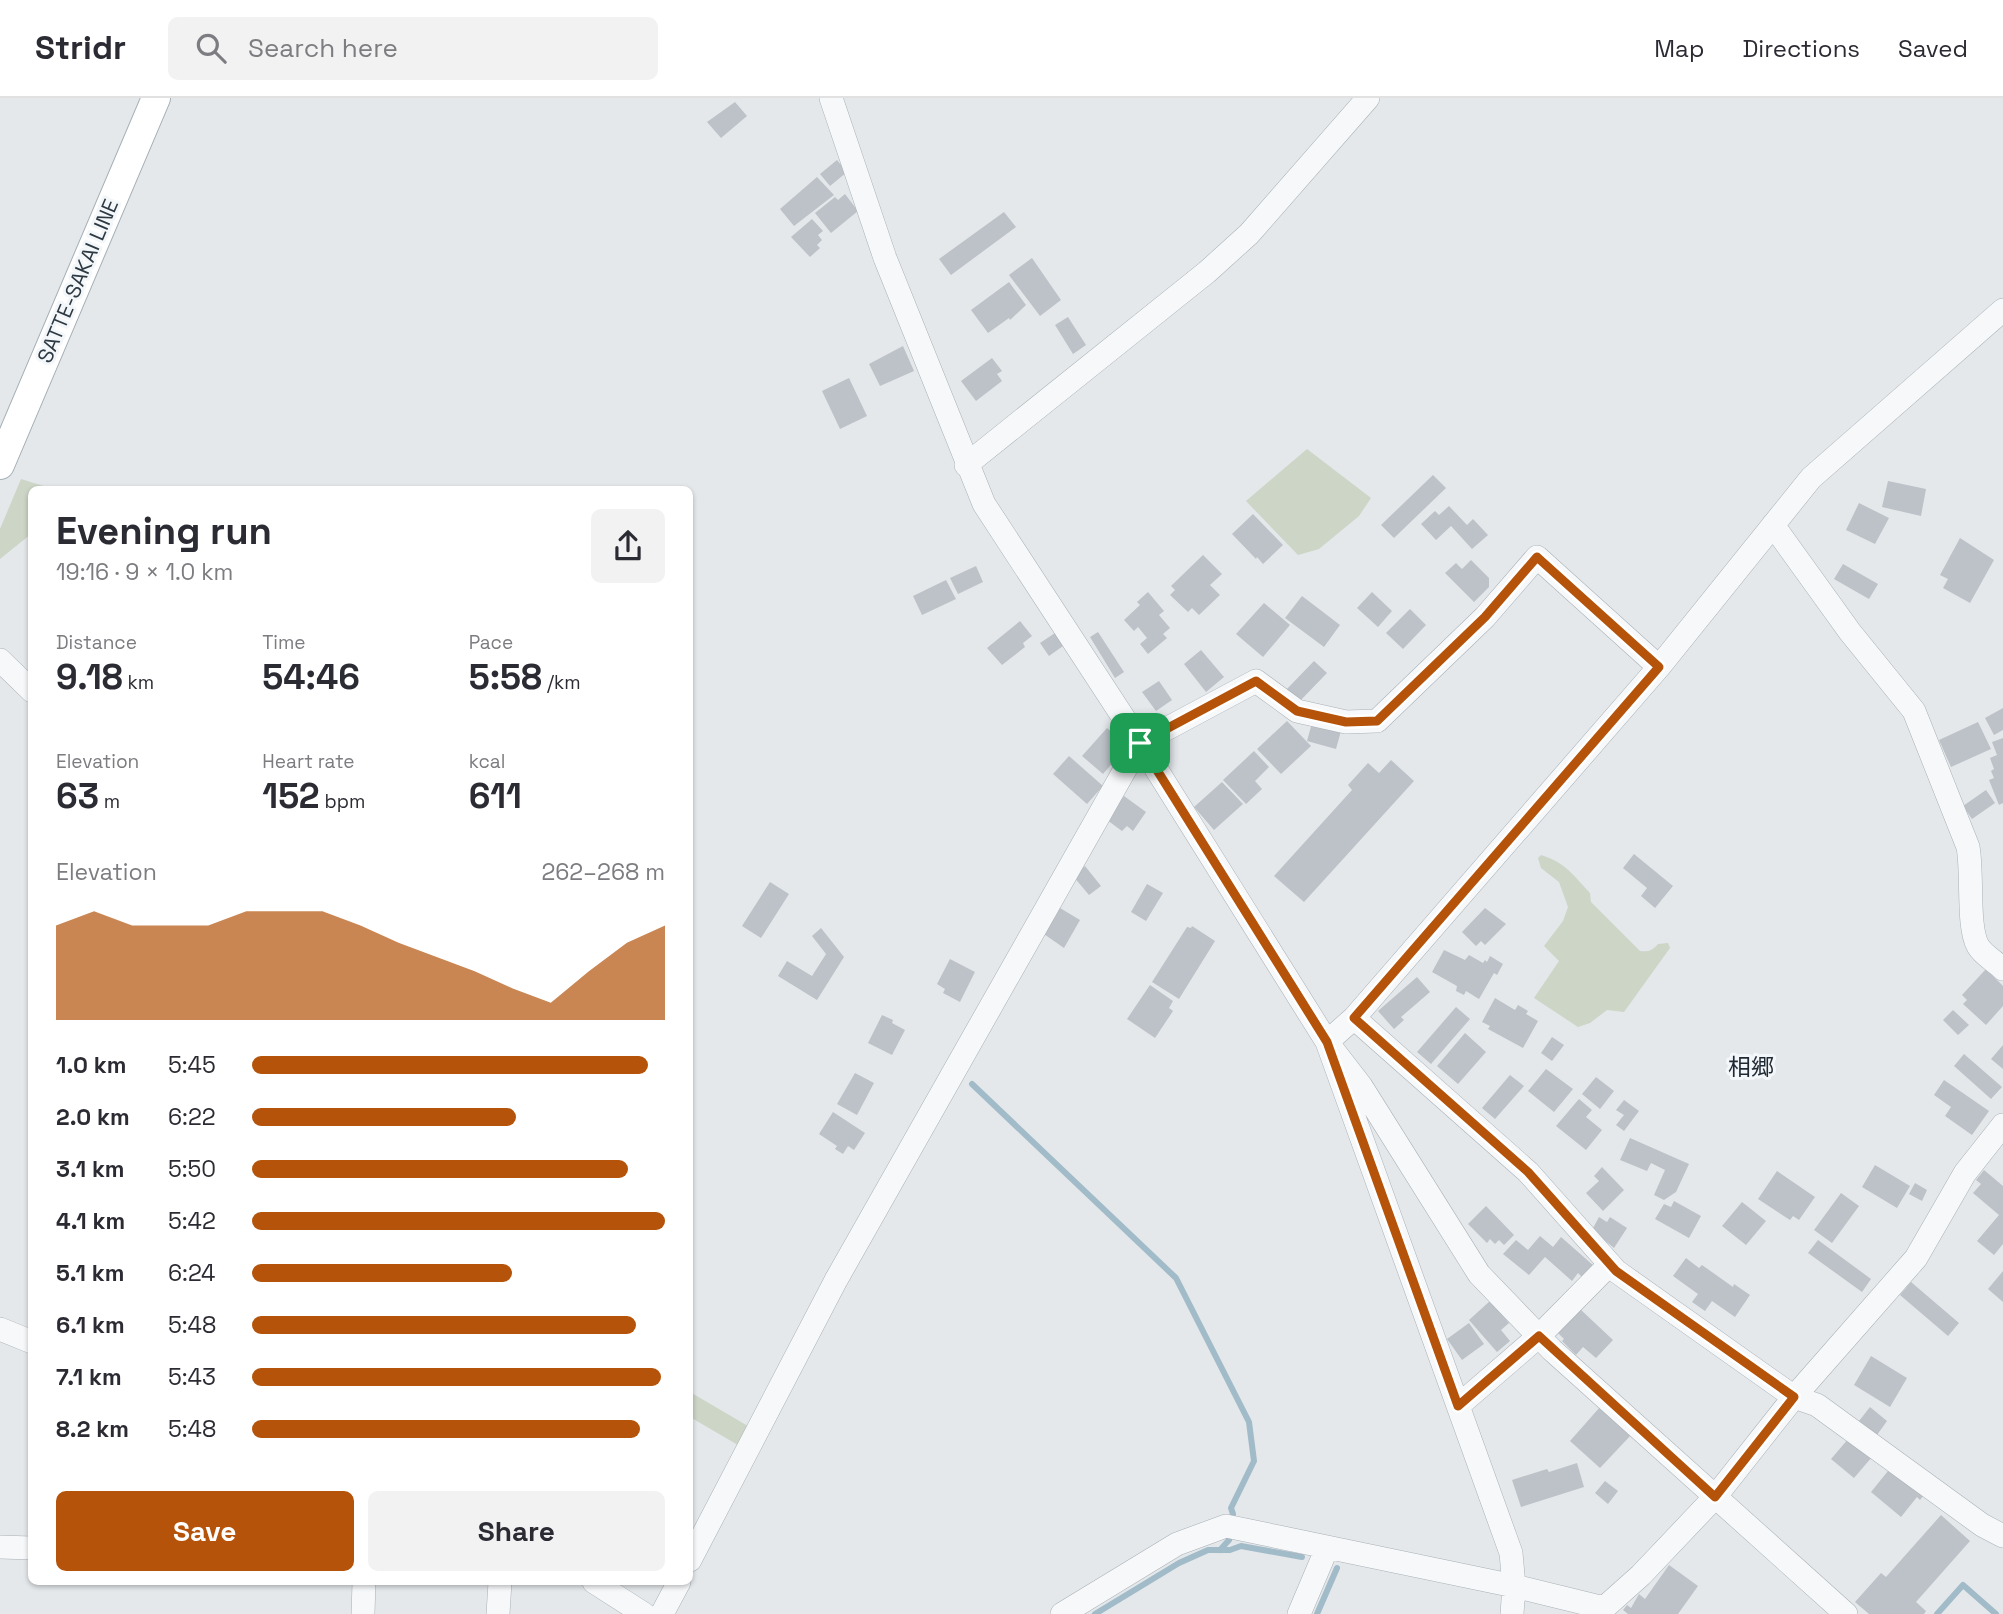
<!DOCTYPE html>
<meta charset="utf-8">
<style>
body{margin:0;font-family:"Space Grotesk","Noto Sans JP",sans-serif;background:#f2f2f3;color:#2b2b33;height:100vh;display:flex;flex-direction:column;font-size:26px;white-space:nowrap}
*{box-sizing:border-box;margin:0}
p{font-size:23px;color:#7c7c81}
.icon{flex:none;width:38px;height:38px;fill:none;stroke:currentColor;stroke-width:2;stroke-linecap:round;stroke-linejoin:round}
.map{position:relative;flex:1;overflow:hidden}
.details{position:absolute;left:28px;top:388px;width:665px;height:1099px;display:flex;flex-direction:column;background:#fff;border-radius:10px;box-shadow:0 2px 5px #0004}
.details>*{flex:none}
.pin{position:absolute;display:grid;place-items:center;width:60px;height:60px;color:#fff;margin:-30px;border-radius:14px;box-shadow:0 4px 10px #0006}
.round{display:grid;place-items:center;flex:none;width:74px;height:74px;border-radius:10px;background:#f2f2f3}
.head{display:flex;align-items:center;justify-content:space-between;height:119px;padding:0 28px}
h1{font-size:38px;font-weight:800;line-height:52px}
.metrics{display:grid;grid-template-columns:repeat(3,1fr);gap:10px;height:119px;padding:7px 28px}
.metrics div{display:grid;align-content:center}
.metrics b{font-size:35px;font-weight:800}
.metrics small{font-size:19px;font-weight:400}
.metrics p{font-size:19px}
.chart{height:196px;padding:14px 28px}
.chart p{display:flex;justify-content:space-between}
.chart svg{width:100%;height:126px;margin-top:7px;fill:#b45309;opacity:.7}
.cta{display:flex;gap:14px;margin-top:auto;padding:14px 28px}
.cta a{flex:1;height:80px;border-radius:10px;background:#b45309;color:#fff;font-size:28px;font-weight:800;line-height:80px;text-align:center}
.cta a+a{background:#f2f2f3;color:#2b2b33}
ul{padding:0 28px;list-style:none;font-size:23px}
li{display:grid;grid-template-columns:112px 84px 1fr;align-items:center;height:52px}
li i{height:18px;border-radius:9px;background:#b45309}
header{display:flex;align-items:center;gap:42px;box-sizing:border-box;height:98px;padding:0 35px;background:#fff;border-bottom:2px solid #e1e1e2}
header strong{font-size:33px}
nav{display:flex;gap:38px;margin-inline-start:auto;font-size:24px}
.search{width:490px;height:63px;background:#f2f2f3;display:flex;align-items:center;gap:18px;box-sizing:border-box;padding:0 24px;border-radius:10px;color:#7c7c81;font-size:26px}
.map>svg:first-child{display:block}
.green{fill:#ccd5c6}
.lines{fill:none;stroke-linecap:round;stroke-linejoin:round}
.stream{stroke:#a2bbc9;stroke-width:6}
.building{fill:#bcc2c8}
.minor-casing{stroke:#a9b0b5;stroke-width:24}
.major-casing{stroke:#a4afb6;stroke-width:30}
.minor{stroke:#f7f8fa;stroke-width:23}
.major{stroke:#fff;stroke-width:28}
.route-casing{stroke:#fff;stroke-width:14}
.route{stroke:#b45309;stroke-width:9}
.labels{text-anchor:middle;stroke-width:6;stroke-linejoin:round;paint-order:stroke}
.street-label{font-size:21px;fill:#2d3943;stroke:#f4f7f9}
.neighbourhood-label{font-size:23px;fill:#1f2934;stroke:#f4f7f9}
</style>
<header>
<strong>Stridr</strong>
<div class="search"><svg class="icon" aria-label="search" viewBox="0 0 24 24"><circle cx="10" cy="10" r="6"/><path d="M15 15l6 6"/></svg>Search here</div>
<nav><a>Map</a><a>Directions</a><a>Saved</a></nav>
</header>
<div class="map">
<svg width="2003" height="1516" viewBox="0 0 2003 1516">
<rect width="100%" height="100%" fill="#e4e8eb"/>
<path class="green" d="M1307,351L1371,400L1359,418L1319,451L1298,457L1246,403Z
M21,381L53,391L32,392L31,436L0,461V431Z
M1541,757C1565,764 1574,778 1590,795L1591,804L1640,853C1648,854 1652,853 1658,846L1668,845L1670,850L1624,914L1607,912L1590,925L1578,929L1534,900L1559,863L1544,848L1563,823L1568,809L1559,784L1541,770L1538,760Z
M690,1294L753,1331L743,1350L690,1319Z"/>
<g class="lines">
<path class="stream" d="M972,986L1176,1180L1249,1324L1254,1363L1231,1410L1233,1416
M1220,1452L1229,1442
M1095,1516L1179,1465L1208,1452H1230L1241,1448L1302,1459
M1317,1516L1337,1470
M1937,1516L1963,1487L1996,1516"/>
</g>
<path class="building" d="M735,4L747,18L721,40L707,24Z
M837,62L847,74L830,88L820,76Z
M817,79L834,97L794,128L780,111Z
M845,96L858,113L831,135L815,115L835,99L838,102Z
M1004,114L1016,129L951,177L939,161Z
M812,121L823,133L818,137L822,142L817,147L820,150L810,159L791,139Z
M1032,160L1061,202L1040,218L1009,177Z
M1009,184L1026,207L1010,222L1009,220L988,235L971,212Z
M1068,219L1086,247L1073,256L1055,227Z
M903,248L914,273L880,288L869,266Z
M992,260L1002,273L997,276L1002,283L976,303L961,283Z
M849,280L867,318L840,331L822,293Z
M1433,377L1446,390L1394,440L1381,427Z
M1888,383L1926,391L1921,418L1882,409Z
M1859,405L1889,420L1875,446L1846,432Z
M1449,408L1467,427L1473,421L1488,437L1472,451L1451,428L1436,442L1421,426L1435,413L1439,417Z
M1253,416L1283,447L1263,466L1257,459L1256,461L1232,436Z
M1960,440L1994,462L1970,505L1943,490L1948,481L1940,477Z
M1203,457L1222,476L1210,487L1220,497L1199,517L1192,510L1188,514L1170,497L1175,492L1171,488Z
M1471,462L1489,480V489L1474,504L1445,475L1456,465L1462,471Z
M1843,466L1878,486L1869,501L1834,481Z
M976,468L983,484L958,496L950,480Z
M946,482L956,501L922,517L913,498Z
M1148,494L1164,513L1159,517L1170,530L1163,536L1167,540L1148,556L1140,546L1147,540L1138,529L1134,533L1124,522L1140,507L1137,504Z
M1372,494L1392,513L1378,529L1357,510Z
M1302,498L1340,527L1324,549L1285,520Z
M1264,505L1290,527L1263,559L1236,536Z
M1410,511L1426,527L1403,551L1386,535Z
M1020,523L1032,538L1023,545L1025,549L1002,567L987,550Z
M1098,534L1124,574L1115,580L1090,539Z
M1055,535L1063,548L1049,558L1040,545Z
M1201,552L1224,579L1206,594L1184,566Z
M1314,563L1327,575L1298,605L1285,593Z
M1159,583L1172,602L1156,613L1142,594Z
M2003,610V632L1994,637L1985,620Z
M1287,623L1311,648L1281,676L1257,651Z
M1978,624L1991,651L1951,669L1939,642Z
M1312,625L1341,633L1336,651L1307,643Z
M1107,630L1128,647L1103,676L1082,658Z
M2003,640V705L1999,707L1989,682L1994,680L1991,673L1994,671L1990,660L1997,657L1992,644Z
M1254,653L1269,669L1255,683L1262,691L1246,706L1223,682Z
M1069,658L1103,688L1087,706L1053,676Z
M1391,662L1414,683L1304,804L1274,778L1352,692L1348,687L1368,665L1379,675Z
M1222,684L1243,706L1214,732L1194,709Z
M1986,692L1995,705L1972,721L1963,708Z
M1124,698L1146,714L1133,733L1127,728L1122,733L1107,722Z
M1634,756L1673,788L1655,810L1641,798L1647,790L1623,770Z
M1085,768L1101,788L1089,797L1073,778Z
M770,784L789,796L761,840L742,828Z
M1147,786L1163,795L1146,823L1131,814Z
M1060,810L1080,822L1064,850L1041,834L1051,816L1055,819Z
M1485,810L1506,826L1485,847L1481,843L1476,848L1462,834Z
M1192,828L1215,843L1179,901L1152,884L1187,829L1191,830Z
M821,830L844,859L817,902L778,878L787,863L812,878L826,856L812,838Z
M1444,852L1465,862L1469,857L1483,865L1485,862L1487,864L1490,858L1503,866L1497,877L1494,875L1479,901L1466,893L1464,897L1456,893L1457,888L1432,874Z
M950,861L975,874L960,904L943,895L945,891L937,886Z
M1986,871L2003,888V908L1986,927L1963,906L1967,902L1962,897Z
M1417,879L1430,894L1401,919L1404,922L1394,931L1378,913Z
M1150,887L1173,903L1169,910L1173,913L1155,940L1127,921Z
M1495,900L1515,912L1518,907L1528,913L1526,916L1538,923L1523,950L1488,931L1490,928L1482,924Z
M1456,909L1470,921L1431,966L1417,954Z
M1953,912L1969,927L1958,937L1943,922Z
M882,917L893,922L892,925L905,932L892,957L868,945Z
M1465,935L1486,954L1458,986L1437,968Z
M1552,939L1564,947L1552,963L1541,955Z
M2003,947V971L1991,961Z
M1964,956L2002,989L1991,1001L1954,968Z
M1546,971L1573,991L1554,1014L1528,993Z
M855,975L874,985L857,1017L837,1006Z
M1510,977L1524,988L1495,1021L1482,1010Z
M1596,979L1614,993L1600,1011L1582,996Z
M1944,982L1989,1013L1972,1037L1945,1018L1951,1009L1934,997Z
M1579,1001L1592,1012L1586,1019L1602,1032L1586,1052L1556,1028Z
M1624,1002L1639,1013L1624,1033L1616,1027L1624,1017L1616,1012Z
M833,1014L865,1035L854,1052L848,1048L843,1056L835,1051L837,1048L819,1036Z
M1630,1040L1689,1066L1676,1094L1664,1102L1654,1097L1665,1072L1651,1065L1647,1073L1620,1062Z
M1875,1067L1910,1088L1897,1110L1862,1089Z
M1602,1069L1624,1092L1603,1113L1586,1095L1599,1083L1594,1078Z
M1984,1072L2003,1088V1146L1994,1157L1977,1143L1999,1117L1973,1095L1981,1086L1976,1082Z
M1777,1073L1815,1099L1799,1122L1793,1118L1790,1122L1758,1101Z
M1915,1085L1927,1092L1922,1103L1909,1096Z
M1841,1095L1859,1108L1832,1145L1814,1132Z
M1674,1103L1701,1118L1689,1140L1655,1121L1664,1106L1671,1109Z
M1742,1104L1766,1123L1746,1147L1722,1128Z
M1486,1108L1514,1137L1504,1147L1499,1142L1495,1146L1490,1141L1487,1145L1468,1126Z
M1599,1119L1607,1124L1610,1119L1627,1130L1614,1150L1592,1132Z
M1540,1138L1553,1149L1561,1139L1594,1168L1583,1180L1578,1175L1572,1183L1545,1159L1529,1177L1503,1156L1516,1142L1528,1152Z
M1818,1142L1871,1181L1862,1194L1808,1155Z
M1686,1160L1699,1170L1702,1167L1733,1189L1734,1186L1750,1197L1735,1219L1712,1203L1705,1213L1692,1204L1698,1196L1673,1178Z
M2003,1173V1204L1988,1191Z
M1911,1184L1959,1225L1948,1238L1900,1197Z
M1490,1203L1509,1225L1501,1232L1510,1243L1497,1254L1469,1222Z
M1580,1211L1613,1242L1596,1260L1583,1249L1576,1257L1562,1243L1564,1241L1558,1235Z
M1469,1225L1484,1246L1462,1262L1447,1241Z
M1871,1258L1907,1280L1890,1309L1854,1287Z
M1600,1309L1631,1337L1600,1370L1570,1343Z
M1870,1309L1887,1323L1877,1337L1859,1323Z
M1849,1340L1872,1359L1854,1380L1831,1361Z
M1577,1365L1584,1389L1521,1409L1512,1382L1547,1371L1549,1374Z
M1892,1372L1923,1398L1920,1402L1917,1399L1901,1419L1871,1394L1888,1373Z
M1605,1383L1618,1393L1608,1406L1595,1395Z
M1941,1417L1970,1443L1916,1504L1926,1513L1924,1516H1869L1855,1504L1881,1475L1886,1479Z
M1669,1467L1698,1488L1678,1516H1628L1623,1512L1627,1507L1631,1510L1639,1496L1645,1501Z"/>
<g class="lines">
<defs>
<path id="minor" d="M831,0L885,160L984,406L1140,645L1327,944L1511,1455L1514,1488L1512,1516
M966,367L1207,174L1249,136L1368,0
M1773,427L1850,534L1914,613L1968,749C1973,775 1967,829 1978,848C1983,857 1996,864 2003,871
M0,562L32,593
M1354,920L1528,1074L1616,1173L1794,1299L1817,1307L1982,1427L2003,1438
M0,1231L32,1244
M1458,1308L1539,1238L1610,1166
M0,1449L32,1450
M690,1462L836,1182L1140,645L1256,583L1297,613L1346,624L1377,623L1485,519L1537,459L1659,569
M594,1484L644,1516
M363,1516L364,1484
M498,1516L500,1484
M662,1516L679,1484
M1062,1516L1177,1446L1226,1428L1514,1488L1604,1510L1641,1477L1715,1399L1794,1299L1916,1160L1965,1075L2003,1027
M1299,1516L1327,1450
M1846,1516L1552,1252L1479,1176L1361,988L1327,944L1354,920L1659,569L1811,380L2003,212"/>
<path id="major" d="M0,367L156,0"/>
</defs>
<use href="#minor" class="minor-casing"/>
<use href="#major" class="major-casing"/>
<use href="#minor" class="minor"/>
<use href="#major" class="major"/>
</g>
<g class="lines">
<defs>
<path id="route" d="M1537,459L1659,569L1354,920L1528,1074L1616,1173L1794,1299L1715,1399L1539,1238L1458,1308L1327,944L1140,645L1256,583L1297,613L1346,624L1377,623L1485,519Z"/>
</defs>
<use href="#route" class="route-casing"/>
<use href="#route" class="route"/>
</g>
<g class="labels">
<g class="street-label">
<text transform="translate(78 183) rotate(-67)" y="7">SATTE-SAKAI LINE</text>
</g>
<g class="neighbourhood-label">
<text x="1751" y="977">相郷</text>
</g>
</g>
</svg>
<div class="pin" style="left:1140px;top:645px;background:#1e9e55"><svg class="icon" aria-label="arrive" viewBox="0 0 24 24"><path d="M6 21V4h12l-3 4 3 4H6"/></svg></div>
<section class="details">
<div class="head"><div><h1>Evening run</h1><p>19:16 · 9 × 1.0 km</p></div><a class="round"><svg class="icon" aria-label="share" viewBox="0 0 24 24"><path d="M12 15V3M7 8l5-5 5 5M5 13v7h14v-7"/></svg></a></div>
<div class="metrics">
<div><p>Distance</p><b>9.18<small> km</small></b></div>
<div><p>Time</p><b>54:46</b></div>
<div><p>Pace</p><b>5:58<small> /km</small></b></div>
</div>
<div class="metrics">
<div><p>Elevation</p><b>63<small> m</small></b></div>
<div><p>Heart rate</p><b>152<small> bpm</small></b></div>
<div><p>kcal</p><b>611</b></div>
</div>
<div class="chart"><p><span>Elevation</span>262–268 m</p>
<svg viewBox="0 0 160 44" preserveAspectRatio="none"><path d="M0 44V11L10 6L20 11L30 11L40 11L50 6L60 6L70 6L80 11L90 17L100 22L110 27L120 33L130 38L140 27L150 17L160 11V44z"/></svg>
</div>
<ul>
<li><b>1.0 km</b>5:45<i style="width:96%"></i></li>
<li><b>2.0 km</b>6:22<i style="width:64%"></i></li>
<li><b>3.1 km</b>5:50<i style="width:91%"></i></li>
<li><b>4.1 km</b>5:42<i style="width:100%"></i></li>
<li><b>5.1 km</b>6:24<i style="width:63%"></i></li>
<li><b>6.1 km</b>5:48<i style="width:93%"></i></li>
<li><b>7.1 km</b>5:43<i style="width:99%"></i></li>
<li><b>8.2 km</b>5:48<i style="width:94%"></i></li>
</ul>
<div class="cta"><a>Save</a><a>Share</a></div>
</section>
</div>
